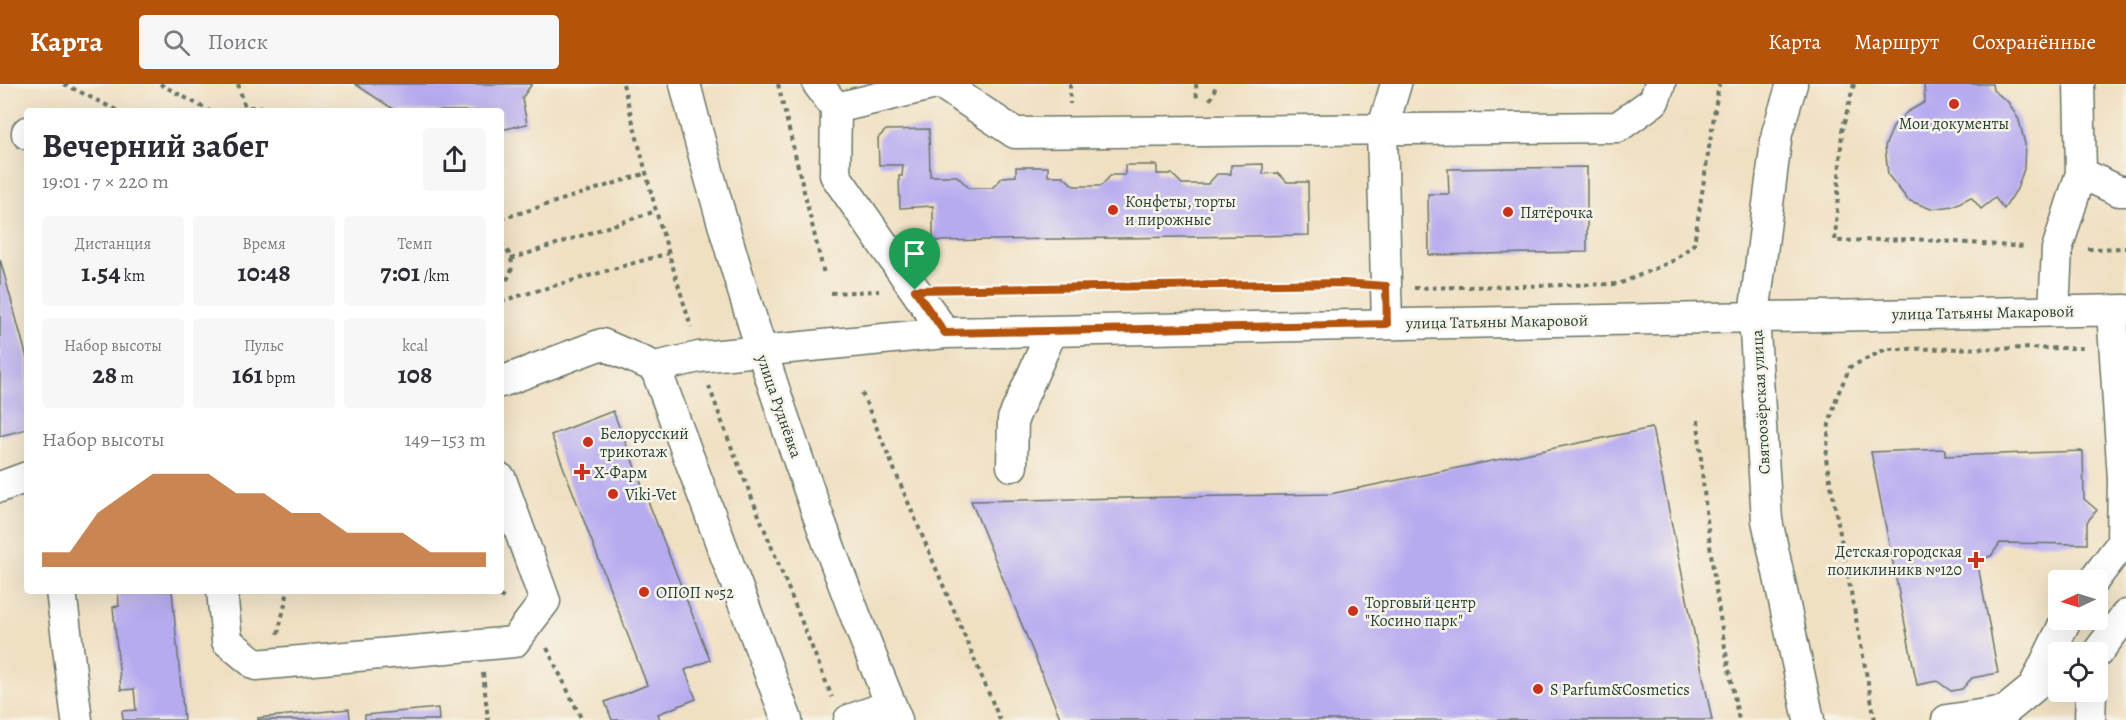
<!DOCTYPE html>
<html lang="ru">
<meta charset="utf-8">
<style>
body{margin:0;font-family:Alegreya,serif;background:#f7f7f7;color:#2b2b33;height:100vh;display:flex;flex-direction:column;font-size:22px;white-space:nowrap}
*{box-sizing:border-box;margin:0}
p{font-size:20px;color:#7c7c81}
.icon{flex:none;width:33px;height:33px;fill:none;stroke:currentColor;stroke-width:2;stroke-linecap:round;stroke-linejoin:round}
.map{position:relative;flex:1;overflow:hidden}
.details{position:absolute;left:24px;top:24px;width:480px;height:486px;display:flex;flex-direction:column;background:#fff;border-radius:6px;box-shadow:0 6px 24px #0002}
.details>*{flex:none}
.needle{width:39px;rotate:266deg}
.controls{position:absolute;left:2048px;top:486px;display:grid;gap:12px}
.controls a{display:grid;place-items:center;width:60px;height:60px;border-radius:6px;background:#fff;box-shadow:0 6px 24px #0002;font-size:30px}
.pin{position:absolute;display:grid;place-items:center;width:51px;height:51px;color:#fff;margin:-62px -26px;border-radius:50% 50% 50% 0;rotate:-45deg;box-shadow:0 0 6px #0007}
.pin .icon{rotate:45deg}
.round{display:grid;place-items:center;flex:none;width:63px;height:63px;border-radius:6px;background:#f7f7f7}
.overview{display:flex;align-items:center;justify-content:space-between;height:102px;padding:0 18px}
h1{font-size:33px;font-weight:700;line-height:45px}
.metrics{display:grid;grid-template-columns:repeat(3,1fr);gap:9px;height:102px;padding:6px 18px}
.metrics div{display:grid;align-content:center;border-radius:6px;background:#f7f7f7;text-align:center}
.metrics b{font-size:26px;font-weight:700}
.metrics small{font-size:16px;font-weight:400}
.metrics p{font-size:16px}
.chart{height:168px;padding:12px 18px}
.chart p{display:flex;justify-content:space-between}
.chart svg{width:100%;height:108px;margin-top:6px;fill:#b45309;opacity:.7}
header{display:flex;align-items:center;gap:36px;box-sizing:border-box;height:84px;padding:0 30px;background:#b45309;color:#fff}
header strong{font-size:28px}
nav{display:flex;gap:33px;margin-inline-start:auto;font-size:21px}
.search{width:420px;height:54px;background:#f7f7f7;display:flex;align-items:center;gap:15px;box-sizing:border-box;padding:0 21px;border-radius:6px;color:#7c7c81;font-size:22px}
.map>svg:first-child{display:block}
.building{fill:#b7abf0}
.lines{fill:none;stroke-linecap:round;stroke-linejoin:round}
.minor-casing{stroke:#687666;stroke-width:33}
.path{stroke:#687666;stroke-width:4;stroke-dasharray:4.5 4.5;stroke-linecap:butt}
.minor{stroke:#fff;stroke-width:30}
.route-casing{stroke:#fff;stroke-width:12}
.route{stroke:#b45309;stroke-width:8}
.poi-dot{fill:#c8321e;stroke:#f7f3e8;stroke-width:2}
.labels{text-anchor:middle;stroke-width:5;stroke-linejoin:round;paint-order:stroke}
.poi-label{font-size:16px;fill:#1f3d34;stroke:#f7f3e8;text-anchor:start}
.street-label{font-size:16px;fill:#1f3d34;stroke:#f7f3e8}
</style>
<header>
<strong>Карта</strong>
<div class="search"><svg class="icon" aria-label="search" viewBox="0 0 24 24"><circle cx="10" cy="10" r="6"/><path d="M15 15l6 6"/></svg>Поиск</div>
<nav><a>Карта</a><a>Маршрут</a><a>Сохранённые</a></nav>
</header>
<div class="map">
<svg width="2126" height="636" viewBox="0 0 2126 636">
<rect width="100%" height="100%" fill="#f7f3e8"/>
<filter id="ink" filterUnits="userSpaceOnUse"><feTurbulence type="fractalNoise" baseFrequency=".0167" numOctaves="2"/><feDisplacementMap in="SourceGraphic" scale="12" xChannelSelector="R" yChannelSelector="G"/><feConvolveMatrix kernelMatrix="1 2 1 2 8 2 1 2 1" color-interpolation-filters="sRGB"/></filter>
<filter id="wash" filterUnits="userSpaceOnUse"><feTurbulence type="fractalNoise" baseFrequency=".008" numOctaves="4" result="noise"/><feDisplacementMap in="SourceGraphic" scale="24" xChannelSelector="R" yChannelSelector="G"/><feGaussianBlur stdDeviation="1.35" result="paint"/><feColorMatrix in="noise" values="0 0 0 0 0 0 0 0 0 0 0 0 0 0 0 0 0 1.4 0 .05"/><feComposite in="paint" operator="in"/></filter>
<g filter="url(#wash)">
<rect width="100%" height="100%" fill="#f0e0c2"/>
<g id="blocks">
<path class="building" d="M355,0H532L522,14L527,40L501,46V27H396Z
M1924,0H1992L1993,6L2008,18L2019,36L2025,60L2024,85L2017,105L2004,125L1995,114L1981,125L1971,113L1953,122L1931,125L1908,116L1888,91L1885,62L1894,41L1907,28L1925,18Z
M929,45L930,92H957L969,104H992L1003,93L1016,92V83H1048V92H1063L1074,102H1101L1111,91H1125V81H1157V90H1172L1182,100H1208L1217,90H1231V81L1263,80V90L1278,89L1287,98H1308L1309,151L933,157V122L900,124L899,92H902L903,81H879L878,54L886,46Z
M1587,83V168L1429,171L1428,110H1449L1448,85Z
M0,175L27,274V345L0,352Z
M613,327L710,576L685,586L696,615L658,630L660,636H612L605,618L647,601L551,351Z
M1652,344L1712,636H1061L971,417L1330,410Z
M1945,365V372L2083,367L2084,415L2097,426L2087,438V460L2000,459L1991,472L1977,476L1998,589L1972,594L1962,605L1951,607L1937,597L1917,601L1871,368Z
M118,507H172L184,636H123L122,627L136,626L134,605L121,606L113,523L119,522Z
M438,624L439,636H365V631Z
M349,625L350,636H258V634Z"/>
</g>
</g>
<g filter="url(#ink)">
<use href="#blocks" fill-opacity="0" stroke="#687666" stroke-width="1.5"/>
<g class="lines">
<defs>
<path id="minor" d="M685,0C740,217 812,429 897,636
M818,0L836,24L835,91L945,249
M942,0L1015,49L1618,43L1654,17L1660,0
M1792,0L1777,49L1754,232L1767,436L1809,636
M836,24L936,0
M27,48V50
M2081,89L2119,107H2126
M2054,227L2057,165L2081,89L2079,0
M1387,240L1382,46L1396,0
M655,283L787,636
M501,298L602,260L655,283L699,273L945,249L2126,226
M1012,382L1013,335L1052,247
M0,403L27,393
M2094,496L2122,459L2123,395L2112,226
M61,507L77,636
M222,507L227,557L256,581L514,558L545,517L501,395
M2097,569L2126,531
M849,636L891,621
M1947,636L2005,627L2033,604L2066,536
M2090,636L2091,608"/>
</defs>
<use href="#minor" class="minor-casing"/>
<path class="path" d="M64,0L118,27
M160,0L210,27
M238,0L245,23
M623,0L656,127L691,243
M778,0L824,190
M1070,0V20
M1196,0L1197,17
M1854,0L1842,47L1835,157L1912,155L2026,163
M1210,16L1217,0
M241,27C249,20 263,23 272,27
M501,135L647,89
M501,160C515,172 516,190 501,201
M2088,165L2126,164
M511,175L656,127
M1414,204L1619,200L1675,176L1694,160L1719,0
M953,205L1356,200
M831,209L879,207
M501,217L669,169
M709,302L727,352L832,613
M862,309L1000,636
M1698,336C1705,436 1718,537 1739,636
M492,507L507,516
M278,550L288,507
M547,564L582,636
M483,589L488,636
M1875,636L1826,375L1829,340L1837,312L1850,283L1886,265L2084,264"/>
<use href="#minor" class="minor"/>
</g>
</g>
<g class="lines" filter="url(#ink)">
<defs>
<path id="route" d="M1343,199L1386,202L1387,240L945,249L915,206Z"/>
</defs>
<use href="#route" class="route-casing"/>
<use href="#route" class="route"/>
</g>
<g class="poi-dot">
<circle cx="1954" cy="20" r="6"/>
<circle cx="1113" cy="126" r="6"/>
<circle cx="1508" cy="128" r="6"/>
<circle cx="588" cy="358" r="6"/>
<path d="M579 379h6v6h6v6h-6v6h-6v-6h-6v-6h6z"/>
<circle cx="613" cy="410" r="6"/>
<path d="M1973 467h6v6h6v6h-6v6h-6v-6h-6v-6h6z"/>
<circle cx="644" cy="508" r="6"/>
<circle cx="1353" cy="527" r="6"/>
<circle cx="1538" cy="605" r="6"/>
</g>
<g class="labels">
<g class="poi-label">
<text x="1954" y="45" text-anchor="middle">Мои документы</text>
<text x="1125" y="123">Конфеты, торты<tspan x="1125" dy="18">и пирожные</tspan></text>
<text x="1520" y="134">Пятёрочка</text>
<text x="600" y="355">Белорусский<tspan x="600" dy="18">трикотаж</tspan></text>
<text x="594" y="394">X-Фарм</text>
<text x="625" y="416">Viki-Vet</text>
<text x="1962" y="473" text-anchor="end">Детская городская<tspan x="1962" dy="18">поликлиникв №120</tspan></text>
<text x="656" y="514">ОПОП №52</text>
<text x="1365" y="524">Торговый центр<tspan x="1365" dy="18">"Косино парк"</tspan></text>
<text x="1550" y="611">S Parfum&amp;Cosmetics</text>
</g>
<g class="street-label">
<text transform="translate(1983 228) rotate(-1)" y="6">улица Татьяны Макаровой</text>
<text transform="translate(1497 237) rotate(-1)" y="6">улица Татьяны Макаровой</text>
<text transform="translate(1760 318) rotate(-93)" y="6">Святоозёрская улица</text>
<text transform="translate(780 322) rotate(71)" y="6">улица Руднёвка</text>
</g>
</g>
</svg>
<div class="controls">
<a><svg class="needle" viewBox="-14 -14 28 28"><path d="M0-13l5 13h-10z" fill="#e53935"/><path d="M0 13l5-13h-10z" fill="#7c7c81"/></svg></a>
<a><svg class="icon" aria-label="locate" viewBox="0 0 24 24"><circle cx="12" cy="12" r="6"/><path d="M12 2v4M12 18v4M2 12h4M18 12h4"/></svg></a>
</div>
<div class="pin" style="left:915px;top:206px;background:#1e9e55"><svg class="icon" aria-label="arrive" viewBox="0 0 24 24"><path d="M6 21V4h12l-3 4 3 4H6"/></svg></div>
<section class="details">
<div class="overview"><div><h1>Вечерний забег</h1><p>19:01 · 7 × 220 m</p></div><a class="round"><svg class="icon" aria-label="share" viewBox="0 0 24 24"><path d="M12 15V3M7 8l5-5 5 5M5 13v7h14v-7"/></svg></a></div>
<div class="metrics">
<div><p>Дистанция</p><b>1.54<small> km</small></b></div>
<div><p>Время</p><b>10:48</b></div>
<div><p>Темп</p><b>7:01<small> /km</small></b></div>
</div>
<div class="metrics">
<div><p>Набор высоты</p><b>28<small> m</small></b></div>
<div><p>Пульс</p><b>161<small> bpm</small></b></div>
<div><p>kcal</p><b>108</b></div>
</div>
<div class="chart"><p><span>Набор высоты</span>149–153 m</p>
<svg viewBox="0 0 160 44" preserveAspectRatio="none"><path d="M0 44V38L10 38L20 22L30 14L40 6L50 6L60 6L70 14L80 14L90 22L100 22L110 30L120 30L130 30L140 38L150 38L160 38V44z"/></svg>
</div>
</section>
</div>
